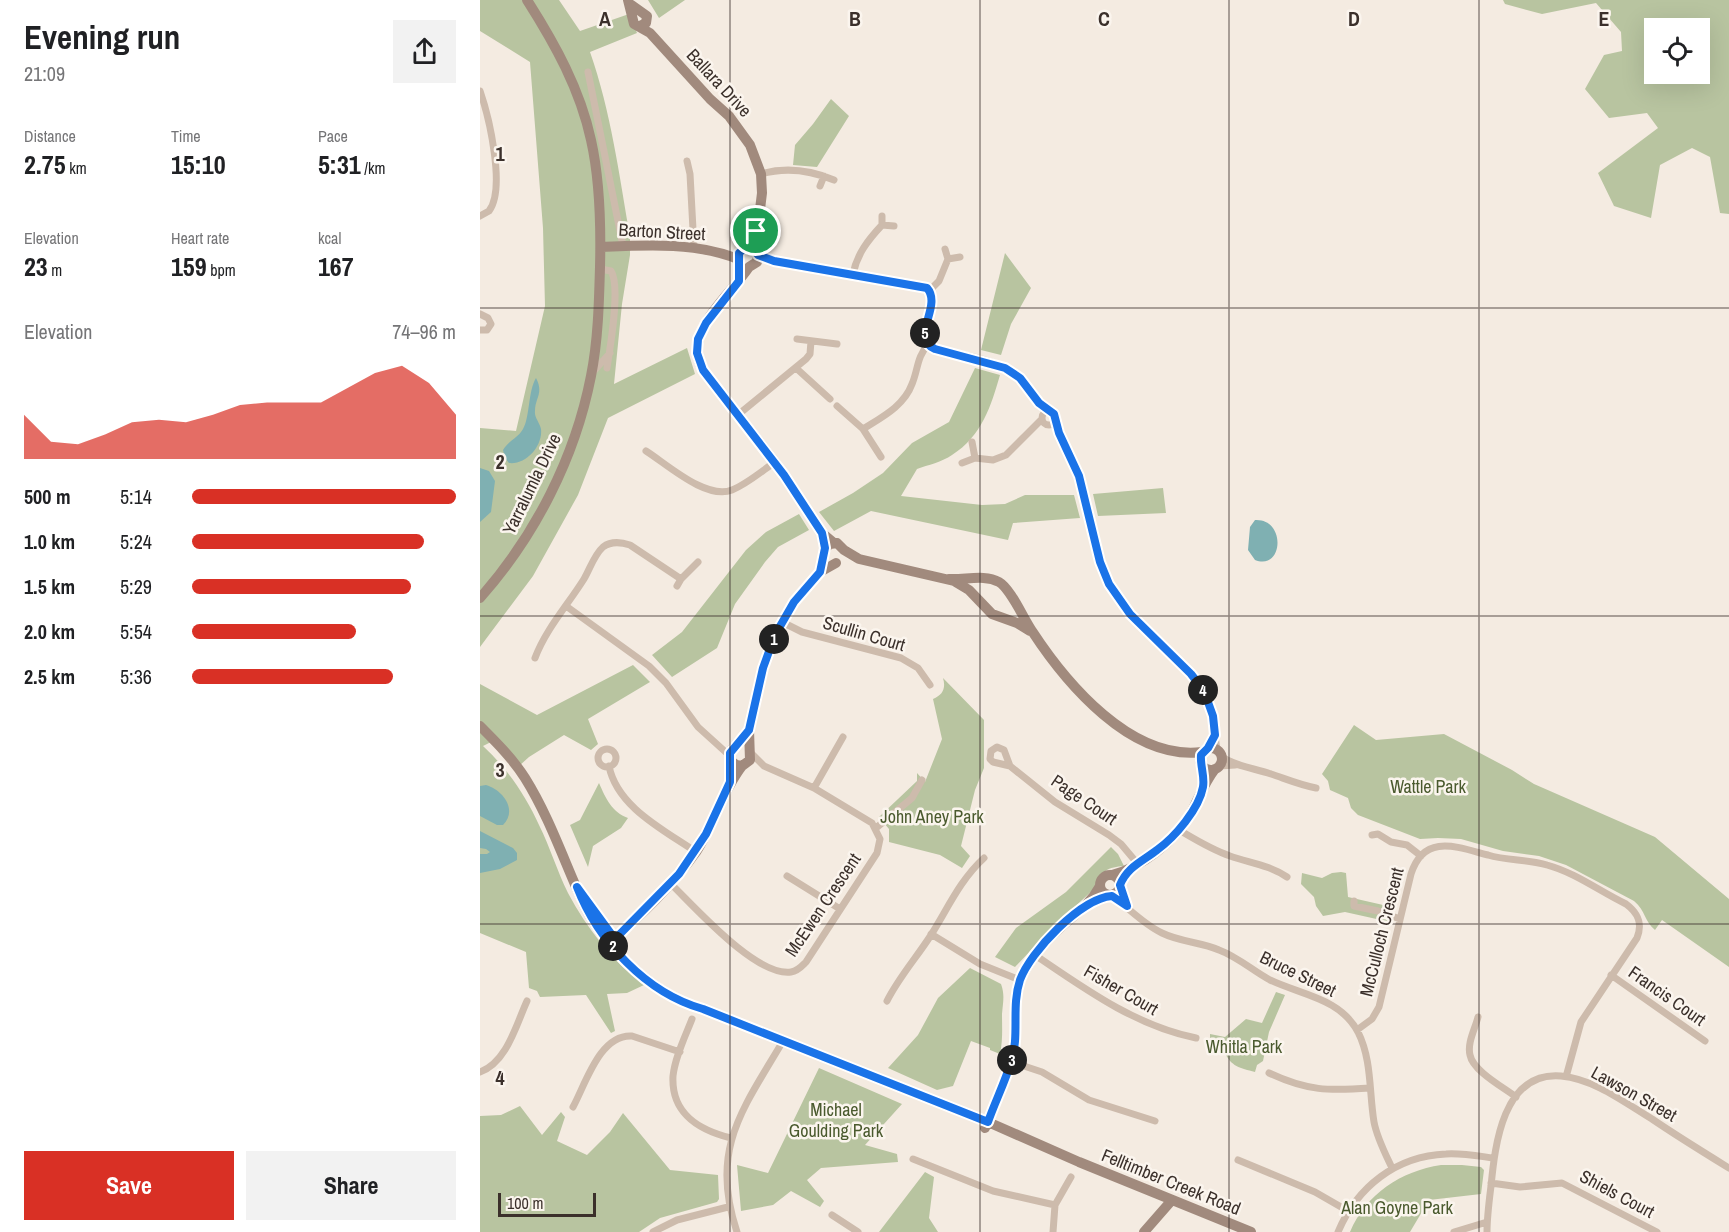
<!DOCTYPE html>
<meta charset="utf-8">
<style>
body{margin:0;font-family:"Archivo Narrow",sans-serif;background:#f2f2f2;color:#202124;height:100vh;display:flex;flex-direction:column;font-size:22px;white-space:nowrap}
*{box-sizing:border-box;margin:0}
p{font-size:20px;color:#757577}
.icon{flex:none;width:33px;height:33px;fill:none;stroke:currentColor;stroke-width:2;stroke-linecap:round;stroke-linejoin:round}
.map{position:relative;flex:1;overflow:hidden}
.side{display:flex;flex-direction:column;background:#fff;width:480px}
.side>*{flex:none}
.tools{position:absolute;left:1164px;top:18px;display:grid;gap:12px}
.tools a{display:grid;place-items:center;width:66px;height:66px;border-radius:0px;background:#fff;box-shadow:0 6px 24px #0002;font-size:30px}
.scale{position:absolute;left:18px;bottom:15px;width:98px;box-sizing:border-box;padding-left:6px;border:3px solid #3b302b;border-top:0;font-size:16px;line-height:21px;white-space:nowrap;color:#3b302b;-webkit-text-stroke:4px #fbf5ee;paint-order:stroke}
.pin{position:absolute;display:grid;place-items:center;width:51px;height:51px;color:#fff;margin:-26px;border:3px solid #fff;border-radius:50%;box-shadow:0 2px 6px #0007}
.km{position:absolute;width:30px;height:30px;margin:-15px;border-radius:50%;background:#222;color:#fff;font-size:16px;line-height:30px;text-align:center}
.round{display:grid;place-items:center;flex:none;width:63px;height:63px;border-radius:0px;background:#f2f2f2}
.summary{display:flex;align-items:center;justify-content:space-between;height:102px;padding:0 24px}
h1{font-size:33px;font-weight:800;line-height:45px}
.figures{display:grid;grid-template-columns:repeat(3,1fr);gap:9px;height:102px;padding:6px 24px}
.figures div{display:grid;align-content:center}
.figures b{font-size:26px;font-weight:800}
.figures small{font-size:16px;font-weight:400}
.figures p{font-size:16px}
.chart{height:168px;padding:12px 24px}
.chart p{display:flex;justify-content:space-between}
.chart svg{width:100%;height:108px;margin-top:6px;fill:#d93025;opacity:.7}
.primary-button{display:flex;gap:12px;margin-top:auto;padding:12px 24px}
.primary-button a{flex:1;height:69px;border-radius:0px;background:#d93025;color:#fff;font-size:24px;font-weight:800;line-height:69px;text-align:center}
.primary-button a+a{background:#f2f2f2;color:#202124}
ul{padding:0 24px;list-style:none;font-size:20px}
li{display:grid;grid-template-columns:96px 72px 1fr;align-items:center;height:45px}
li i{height:15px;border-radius:8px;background:#d93025}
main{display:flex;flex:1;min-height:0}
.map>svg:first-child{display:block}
.green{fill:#b8c4a0;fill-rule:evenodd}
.water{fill:#7fb0b2}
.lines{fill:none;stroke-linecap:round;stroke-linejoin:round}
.street{stroke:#cdbbac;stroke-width:7}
.secondary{stroke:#a18a7d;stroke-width:10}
.route-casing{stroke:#fff;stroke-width:12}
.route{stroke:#1a73e8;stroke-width:8}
.grid{fill:none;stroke:#3b302b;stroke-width:1.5;stroke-opacity:0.55}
.labels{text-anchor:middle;stroke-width:5;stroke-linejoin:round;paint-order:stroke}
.street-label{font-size:18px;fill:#3b302b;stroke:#fbf5ee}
.park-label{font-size:18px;fill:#4a5a2e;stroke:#fbf5ee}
.grid-label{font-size:20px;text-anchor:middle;font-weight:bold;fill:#3b302b;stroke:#fbf5ee;stroke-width:5;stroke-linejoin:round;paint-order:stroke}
</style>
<main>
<section class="side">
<div class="summary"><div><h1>Evening run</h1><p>21:09</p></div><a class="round"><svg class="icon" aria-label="share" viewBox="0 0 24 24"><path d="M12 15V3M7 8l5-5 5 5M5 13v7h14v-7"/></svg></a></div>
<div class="figures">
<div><p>Distance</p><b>2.75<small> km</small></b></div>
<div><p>Time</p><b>15:10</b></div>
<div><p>Pace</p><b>5:31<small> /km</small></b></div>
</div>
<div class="figures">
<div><p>Elevation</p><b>23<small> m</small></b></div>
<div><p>Heart rate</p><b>159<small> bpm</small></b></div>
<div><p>kcal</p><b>167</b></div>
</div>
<div class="chart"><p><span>Elevation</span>74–96 m</p>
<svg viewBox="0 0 160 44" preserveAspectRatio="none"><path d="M0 44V26L10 37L20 38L30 34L40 29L50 28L60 29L70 26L80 22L90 21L100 21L110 21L120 15L130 9L140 6L150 13L160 26V44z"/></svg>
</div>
<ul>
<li><b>500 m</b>5:14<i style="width:100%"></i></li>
<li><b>1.0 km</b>5:24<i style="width:88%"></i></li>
<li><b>1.5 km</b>5:29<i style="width:83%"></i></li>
<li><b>2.0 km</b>5:54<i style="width:62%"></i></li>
<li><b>2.5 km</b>5:36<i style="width:76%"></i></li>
</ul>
<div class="primary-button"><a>Save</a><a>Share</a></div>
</section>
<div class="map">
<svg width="1249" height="1232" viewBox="0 0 1249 1232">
<rect width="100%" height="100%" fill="#f4ebe1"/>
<path class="green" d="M0,0H79L100,31L149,14L157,33L110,52C131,112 139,174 150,237V255L142,304L134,384L207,348L215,374L128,418L98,495L53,576L0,647V428L36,431L65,306L63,228L50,62L0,31Z
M168,0H205L179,18Z
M1023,0H1249V214L1240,213L1230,157L1212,148L1180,165L1171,218L1134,206L1118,173L1178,128L1167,113L1129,118L1105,89L1124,55L1142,51L1141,32L1116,3L1062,14L1025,4ZM1220,28V74H1174V28Z
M351,99L369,116L337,167L313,165L315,145L333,124Z
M525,253L551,288L531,324L521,355L501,350Z
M495,368L520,375C511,406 502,436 472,455C462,462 448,465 437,469L421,496L502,505L525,504L545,495H594L600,518L533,523L528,540L391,511L354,531L339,512L373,493L403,473L432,443L469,422Z
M683,488L686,513L618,516L613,494Z
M319,514L329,530L298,547L285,562L255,604L237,648L192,677L172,655L202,632L266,550L286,532Z
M153,665L170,682L108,719L118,744L111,750L84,735L49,757L39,766L15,740L3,746C27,768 46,796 59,825C70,847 77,871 88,893C107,929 132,960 164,985L147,993L127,994L135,1031L131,1033L106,995L60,997L57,991L49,988L46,952L0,933V684L57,715Z
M463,678L504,720V768L495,790L481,846L490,856L482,868L460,855L409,842V829L399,817L437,781V773L445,782L462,739L453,699C463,695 466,688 463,678Z
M874,725L896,740L964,734L1032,770L1054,784L1175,837L1249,899V967L1182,920L1175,930C1164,921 1166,911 1154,901L1086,865L1059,856L1023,851L981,839L958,838L940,839L878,815L871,808L868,798L850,790L848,781L842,774Z
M119,783C126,799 132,812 148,818L141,828L113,846L108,867L90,825L100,820Z
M631,847L638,854L644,866C629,867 619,871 616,887L572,928L535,967L515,957L536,928L586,892Z
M861,872L866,873L868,897L912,907L910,922L865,912L843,916L836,906L834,897L821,884L822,873L842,878L852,873Z
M490,968L521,984C525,995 523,1002 522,1014C522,1028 523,1040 520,1054L510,1050V1048L491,1041L473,1086L457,1090L408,1068L438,1035L458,998Z
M796,992L805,995L789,1032L783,1061L777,1065L775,1072C760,1068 751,1067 744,1051L730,1046V1034L745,1037L766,1019L782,1023Z
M339,1068L422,1104L385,1145L417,1154L418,1162L341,1168L327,1180L344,1201L340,1207L311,1191L293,1205L261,1211L257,1165L288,1173Z
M40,1106L62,1135L81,1112L85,1117L77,1141L107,1155L130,1132L143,1113L190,1170L238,1175L239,1199L237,1202L180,1218L159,1232H0V1116L21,1115Z
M961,1165H982L1001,1167L1004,1170L1001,1194L949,1200L930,1232H870C886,1194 921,1171 961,1165Z
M445,1172L454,1177L449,1218L458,1232H399Z"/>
<path class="water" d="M56,378C64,393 55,398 55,411C54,417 60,423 61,429C63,446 46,465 29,463L25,458L23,450C28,441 38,438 43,429C50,417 48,391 56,378Z
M0,468L9,471L15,481L11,512L0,522Z
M775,520C806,518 804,571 775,560L768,550L770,527Z
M6,785C23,790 38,810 23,825H17L0,816V786Z
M0,831L33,848L37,853V860L20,869L0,873V854H7L10,852L6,849L0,848Z"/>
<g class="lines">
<path class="street" d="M108,72L143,246
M207,161L210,174L214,248
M281,174C305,167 330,170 354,180
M340,186L344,176
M0,216L9,211C26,189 9,117 0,91
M402,216V225L414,226
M465,249L468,259L480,257
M278,255L294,261L447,288C462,305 436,328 448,345L455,349C481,355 514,358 535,374C548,384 556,401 569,412
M120,269L131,271C141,286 130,348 127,368
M373,274C377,254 388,240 402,225
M449,291L459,281L468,259
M0,314L8,318L11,324L7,330H0
M317,339L357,344
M316,368L350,399
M113,372L130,353
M357,406L383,429L401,457
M562 418a7 7 0 1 1 14 0a7 7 0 1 1-14 0Z
M259,414L326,359L330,354L331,341
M575,420L599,476L620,562L629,584L650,614L718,682L731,708L737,750
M383,429C402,417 424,406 432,384C438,370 437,356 448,345
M166,451C188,465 226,500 252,490C267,484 282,471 295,462
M495,458L513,460L526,455L562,419
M482,463L495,458L492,442
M197,586L201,579L218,562
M86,606L169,666L186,683L218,727L250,756
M302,622L322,632L421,658L438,668L450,685
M55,658C66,629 87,606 104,579C110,569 114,555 123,547C131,541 141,542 150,545L201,579
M728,749L735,735
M118 758a9 9 0 1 1 18 0a9 9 0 1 1-18 0Z
M742,757C757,767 774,768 791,774C806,779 820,785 836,788
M129,766C137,807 184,830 216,852
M530,766L524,750L517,747L511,751L510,759L513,762L530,766L575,802L629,835L641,844L657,863
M739,766L755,765
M334,788L363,737
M396,828L432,798L442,780
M699,830C716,840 732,850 750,856C770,863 789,865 807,877
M892,835L898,834L911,842L927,845L941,856
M307,876L360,909
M190,883C214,906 276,977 311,972C318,971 322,966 326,962L397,853L400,839L392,823L334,788L284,766L271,753
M640,888L646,905
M631,895C649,908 663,924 682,933C700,942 721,942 739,950C758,957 773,971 790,980C821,995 860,998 878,1032C892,1060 889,1092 894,1122C897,1138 905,1153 912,1168
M874,901V906L898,911L920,919
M451,934L500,964L540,980
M555,955C605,989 656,1026 716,1038
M1131,975L1225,1041
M407,1001C419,977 437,957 451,935C468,908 480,880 504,858
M998,1017C995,1029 987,1043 990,1055C993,1071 1023,1087 1036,1097
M212,1019C205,1037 195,1057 193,1076C191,1114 219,1130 251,1138
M877,1030L892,1019L899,1007L931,874C944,833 977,847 1008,855C1027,861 1048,859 1067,865C1096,873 1119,891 1146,904C1158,913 1163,923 1157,938L1101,1022L1086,1077
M532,1062L562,1072L609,1100L675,1121
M0,1072C27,1062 36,1025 47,1001
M789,1073C827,1091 849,1091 890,1088
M93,1107C106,1083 120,1034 152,1036L200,1052
M433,1159L513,1191L575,1205
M758,1160L835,1192L868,1211
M1011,1183L1040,1187L1082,1183L1177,1232
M352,1215L378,1232
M173,1232L197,1220L248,1207
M257,1232C229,1149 263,1109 303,1041
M573,1232L575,1205L591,1177
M858,1232C877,1187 916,1156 966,1154C982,1153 998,1156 1013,1158
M974,1232L1007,1222
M1007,1232C1007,1217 1009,1202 1011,1186C1015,1145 1023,1071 1081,1076C1114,1079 1144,1102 1172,1119C1197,1136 1223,1152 1249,1168"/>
<path class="secondary" d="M148,0L154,24L170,33L230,99L249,116L270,145L281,174L282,193L275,250
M150,4L167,16L166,23L160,26
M121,247C166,245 216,242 258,259
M266,247L275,250L278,255L277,262L269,267C249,297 201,332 223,370L295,462L342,533L354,543
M345,548L350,544L357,543L364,550L379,559L474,581L489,590L512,614L537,623L550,631
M340,572L345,548L344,542
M469,579C485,580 505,574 519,582C531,589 543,618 552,631C586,683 651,761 722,752
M0,598C55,536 95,458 111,376C118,341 119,304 120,267C121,227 120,180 111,140C100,89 75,44 47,0
M0,726C16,742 33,759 45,778C70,818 85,864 105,907C126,950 177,996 223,1009L508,1122L599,1162L771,1232
M720 759a11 11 0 1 1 22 0a11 11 0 1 1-22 0Z
M251,761L256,765L262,766L270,760L269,730L283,668L295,635L314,602L340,572L356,563
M251,766L250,756L252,749L269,730
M620 885a10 10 0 1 1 20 0a10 10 0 1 1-20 0Z
M632,875C662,867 694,842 710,815C718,800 724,783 735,769
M130,943C160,916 193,885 216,852C234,824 242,792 262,766
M505,1128C515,1103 529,1076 534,1050C538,1026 531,999 542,976C552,957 566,940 582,926C597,913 611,903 620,886
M664,1232L692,1200"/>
</g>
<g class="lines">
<defs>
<path id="route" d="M276,231L275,250L278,255L294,261L447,288C463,306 429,338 455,349L525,368L540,378L559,403L574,414L579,433L599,476L620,562L629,584L650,614L711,674L724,691L733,716L735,735L728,748L721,755C720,766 725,776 723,787C719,809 695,837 677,850C663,861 647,867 640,885L647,906L632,896C601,898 550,952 540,980C531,1007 540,1036 531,1062C525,1082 515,1102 508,1122L223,1009C166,993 118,941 97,887L135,939L199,874L226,834L250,782V753L269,730L283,668L295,635L314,602L340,572L345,548L342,533L304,475L223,370L217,353L218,339L226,323L259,281V253L266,247Z"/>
</defs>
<use href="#route" class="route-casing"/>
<use href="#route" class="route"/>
</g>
<path class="grid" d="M250,0V1232M500,0V1232M749,0V1232M999,0V1232M0,308H1249M0,616H1249M0,924H1249"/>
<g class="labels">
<g class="street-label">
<text transform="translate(239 83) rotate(47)" y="6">Ballara Drive</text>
<text transform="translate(182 232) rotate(3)" y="6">Barton Street</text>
<text transform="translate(52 484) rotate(-64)" y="6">Yarralumla Drive</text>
<text transform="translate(384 634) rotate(16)" y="6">Scullin Court</text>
<text transform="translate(604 800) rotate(34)" y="6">Page Court</text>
<text transform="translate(343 905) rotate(-56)" y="6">McEwen Crescent</text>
<text transform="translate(902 932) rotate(-76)" y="6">McCulloch Crescent</text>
<text transform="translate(818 974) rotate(26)" y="6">Bruce Street</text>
<text transform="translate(641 990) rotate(30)" y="6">Fisher Court</text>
<text transform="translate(1187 996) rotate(35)" y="6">Francis Court</text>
<text transform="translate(1154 1094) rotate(29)" y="6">Lawson Street</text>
<text transform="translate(691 1182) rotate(22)" y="6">Felltimber Creek Road</text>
<text transform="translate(1137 1194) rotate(28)" y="6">Shiels Court</text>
</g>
<g class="park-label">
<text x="948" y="793">Wattle Park</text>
<text x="452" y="823">John Aney Park</text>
<text x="764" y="1053">Whitla Park</text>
<text x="356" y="1116">Michael<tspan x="356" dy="21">Goulding Park</tspan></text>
<text x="917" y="1214">Alan Goyne Park</text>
</g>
</g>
<g class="grid-label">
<text x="125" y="26">A</text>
<text x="375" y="26">B</text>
<text x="624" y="26">C</text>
<text x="874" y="26">D</text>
<text x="1124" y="26">E</text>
<text x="20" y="161">1</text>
<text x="20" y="469">2</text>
<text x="20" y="777">3</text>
<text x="20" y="1085">4</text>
</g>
</svg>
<div class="tools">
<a><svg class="icon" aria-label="locate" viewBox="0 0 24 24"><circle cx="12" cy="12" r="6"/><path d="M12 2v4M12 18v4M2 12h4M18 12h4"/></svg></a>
</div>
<div class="scale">100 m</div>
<div class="pin" style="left:276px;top:231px;background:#1e9e55"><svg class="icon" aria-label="arrive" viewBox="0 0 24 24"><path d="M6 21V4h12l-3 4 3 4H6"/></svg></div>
<b class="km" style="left:294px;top:639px">1</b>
<b class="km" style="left:133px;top:946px">2</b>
<b class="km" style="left:532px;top:1060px">3</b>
<b class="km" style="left:723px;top:690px">4</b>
<b class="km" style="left:445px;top:333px">5</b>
</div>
</main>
